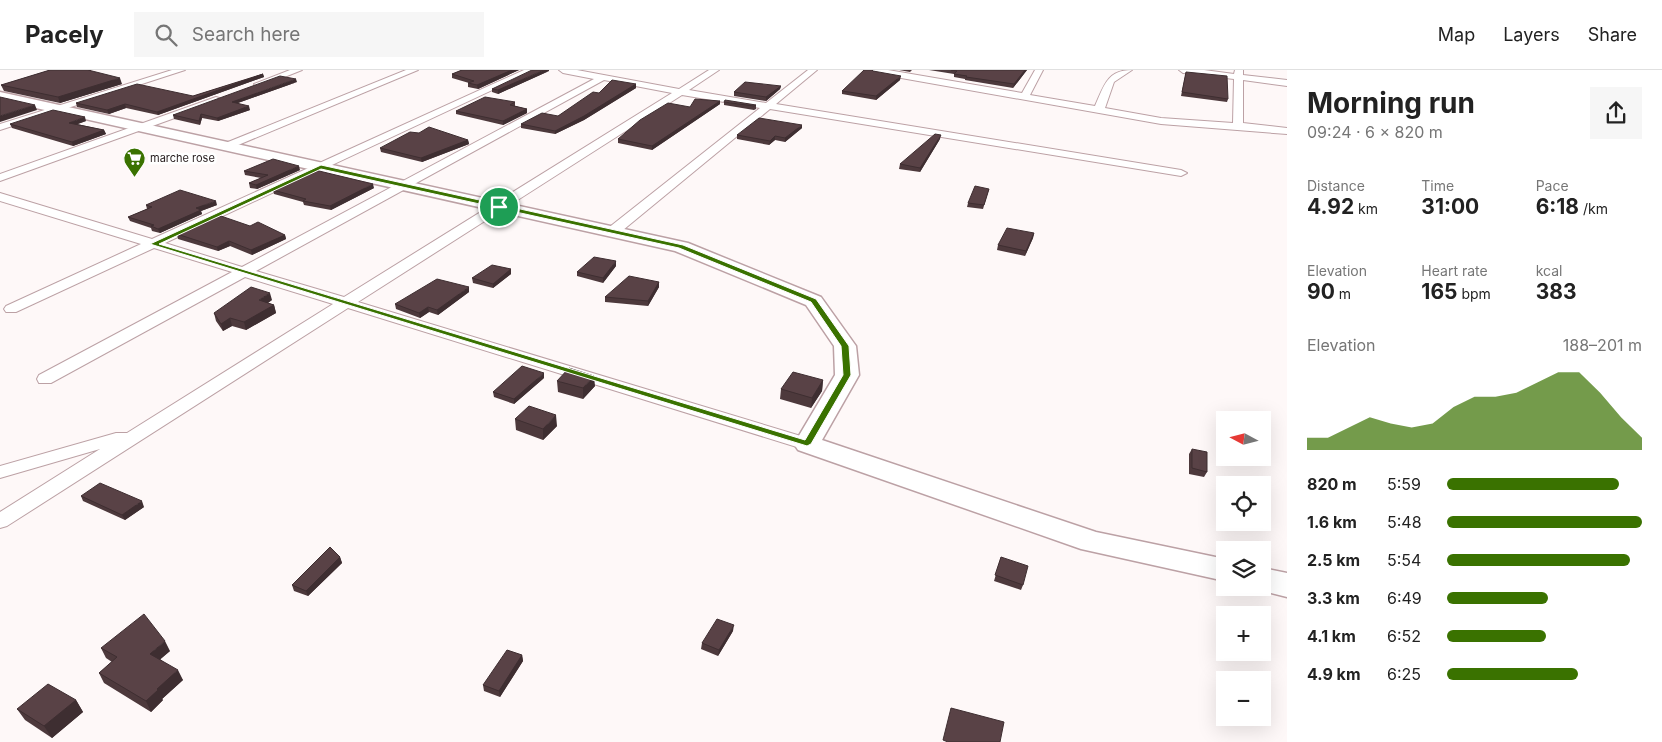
<!DOCTYPE html>
<meta charset="utf-8">
<style>
body{margin:0;font-family:Inter,sans-serif;background:#f6f6f6;color:#222;height:100vh;display:flex;flex-direction:column;font-size:19px;white-space:nowrap}
*{box-sizing:border-box;margin:0}
p{font-size:16px;color:#767676}
.icon{flex:none;width:28px;height:28px;fill:none;stroke:currentColor;stroke-width:2;stroke-linecap:round;stroke-linejoin:round}
.map{position:relative;flex:1;overflow:hidden}
.sheet{display:flex;flex-direction:column;background:#fff;width:375px}
.sheet>*{flex:none}
.needle{width:32px;rotate:277deg}
.fabs{position:absolute;left:1216px;top:341px;display:grid;gap:10px}
.fabs a{display:grid;place-items:center;width:55px;height:55px;border-radius:0px;background:#fff;box-shadow:0 5px 20px #0002;font-size:25px}
.pin{position:absolute;display:grid;place-items:center;width:42px;height:42px;color:#fff;margin:-21px;border:2px solid #fff;border-radius:50%;box-shadow:0 1px 5px #0007}
.round{display:grid;place-items:center;flex:none;width:52px;height:52px;border-radius:0px;background:#f6f6f6}
.overview{display:flex;align-items:center;justify-content:space-between;height:85px;padding:0 20px}
h1{font-size:28px;font-weight:700;line-height:38px}
.stats{display:grid;grid-template-columns:repeat(3,1fr);gap:8px;height:85px;padding:5px 20px}
.stats div{display:grid;align-content:center}
.stats b{font-size:21px;font-weight:700}
.stats small{font-size:14px;font-weight:400}
.stats p{font-size:14px}
.chart{height:140px;padding:10px 20px}
.chart p{display:flex;justify-content:space-between}
.chart svg{width:100%;height:90px;margin-top:5px;fill:#3a7200;opacity:.7}
ul{padding:0 20px;list-style:none;font-size:16px}
li{display:grid;grid-template-columns:80px 60px 1fr;align-items:center;height:38px}
li i{height:12px;border-radius:6px;background:#3a7200}
header{display:flex;align-items:center;gap:30px;box-sizing:border-box;height:70px;padding:0 25px;background:#fff;border-bottom:1px solid #e0e0e0}
header strong{font-size:24px}
nav{display:flex;gap:28px;margin-inline-start:auto;font-size:18px}
.search{width:350px;height:45px;background:#f6f6f6;display:flex;align-items:center;gap:12px;box-sizing:border-box;padding:0 18px;border-radius:0px;color:#767676;font-size:19px}
main{display:flex;flex:1;min-height:0}
.map>svg:first-child{display:block}
.lines{fill:none;stroke-linecap:round;stroke-linejoin:round}
.street-casing{stroke:#bca1a5;stroke-width:2}
.secondary-casing{stroke:#bca1a5;stroke-width:3}
.street{fill:#fff;fill-rule:evenodd}
.secondary{fill:#fff;fill-rule:evenodd}
.wall{fill:#4d393c}
.shaded-wall{fill:#3e2e31}
.building{fill:#594246;stroke:#3e2e31}
.route{fill:#3a7200;stroke:#fff;fill-rule:evenodd}
.labels{text-anchor:middle;stroke-width:5;stroke-linejoin:round;paint-order:stroke}
.far-poi-label{font-size:11px;fill:#261c1d;stroke:#fff;text-anchor:start}
</style>
<header>
<strong>Pacely</strong>
<div class="search"><svg class="icon" aria-label="search" viewBox="0 0 24 24"><circle cx="10" cy="10" r="6"/><path d="M15 15l6 6"/></svg>Search here</div>
<nav><a>Map</a><a>Layers</a><a>Share</a></nav>
</header>
<main>
<div class="map">
<svg width="1287" height="672" viewBox="0 0 1287 672">
<rect width="100%" height="100%" fill="#fef8f8"/>
<g class="lines">
<defs>
<path id="street" d="M172,0H185L0,60V54Z
M290,0H302L262,16H256L254,14Z
M406,0H418L231,78H223L222,76L223,74Z
M524,0H535L165,173L242,197L594,9L563,3L559,0H577L679,19L709,0H719L689,20L766,33L808,0H817L776,34L1181,100L1187,103L1181,106L770,39L617,165H607L606,162L607,159L760,38L682,25L358,232L814,370L816,374L814,378L807,380L800,378L348,238L7,456L0,458V442L100,379L0,408V396L116,363H127L333,234L245,207L51,313H39L37,309L39,305L232,202L154,178L16,242H6L4,239L6,236L141,174L0,131V123L152,169ZM604,10L672,23L344,227L256,201Z
M869,0H888L1022,23L1035,0H1043L1030,25L1095,36C1104,16 1107,0 1132,0L1114,12L1105,38L1161,48L1233,53L1234,9L1183,3L1179,0H1204L1234,4L1235,0H1243V5L1287,10V16L1243,10V53L1287,58V64L1161,54L873,3Z
M216,27L219,28V32L0,111V104Z"/>
<path id="secondary" d="M0,22L688,173L821,227L856,276L859,305L822,370L1096,462L1225,489V511L1081,479L798,380L794,374L835,305L834,276L806,235L675,181L0,30Z
M1262,498L1287,503V527L1252,518H1262Z"/>
</defs>
<use href="#street" class="street-casing"/>
<use href="#secondary" class="secondary-casing"/>
<use href="#street" class="street"/>
<use href="#secondary" class="secondary"/>
</g>
<path class="wall" d="M50,0H91V1L122,14L60,33L4,21L1,15Z
M462,0H519L478,19L468,17V13H469L452,8V4Z
M899,0H912L910,2Z
M929,0H1027L1013,18L965,10V9L954,7V4Z
M549,1L498,24L492,22V19Z
M873,1L900,10L876,30L842,24V21Z
M1186,2L1228,29L1227,32L1181,26Z
M263,4L264,7L158,45L126,38L109,44L77,37L76,33L193,26Z
M297,12L238,33L250,40L218,51L202,48L200,55L174,49L173,45Z
M636,14V18L584,50L555,64L521,58V54L558,46L599,23Z
M781,16L780,19L766,31L734,26V22Z
M720,31V34L652,80L618,73V69L690,37Z
M515,32V36L527,39V43L503,55L456,44V41Z
M724,32L756,35V39L754,40L724,35Z
M86,51L77,54L104,60L106,64L73,76L12,58L10,54Z
M802,58L785,72L775,70L769,75L737,69V65Z
M940,69L920,102L899,99L900,94Z
M468,70L469,74L422,92L381,82L380,78Z
M300,100L257,119L250,118L249,113L261,108L245,105L244,101Z
M374,118L331,140L304,135L303,132L274,124L273,120Z
M989,119L983,139L967,137L968,133Z
M146,135H217L201,141L202,144L160,163L152,161L151,158L130,151L128,147L147,139Z
M250,156L285,165L286,169L252,185L230,176L218,181L178,169L177,164Z
M1034,163L1033,168L1025,186L997,180L998,175Z
M616,196L603,213L577,206V202Z
M511,199V204L493,218L473,213L472,208Z
M659,212V217L648,236L605,232V227Z
M469,222L438,245L429,242L420,248L396,239L395,234Z
M272,230L268,233L274,235L276,243L246,260L232,256L223,261L216,251L214,243Z
M544,308L514,334L494,327L493,322Z
M823,310L822,321L811,338L780,329L781,319Z
M557,311L595,316L583,329L558,322Z
M515,349L557,356L543,370L516,360Z
M1192,379L1207,402L1204,407L1189,404V384Z
M81,426L144,437L125,450L83,431Z
M340,487L342,493L308,526L294,521L292,515Z
M1001,487L1023,515L1021,520L994,511Z
M733,561L718,586L701,579L702,573Z
M101,578L170,581L160,589L183,610L162,629L163,630L151,642L104,613L99,603L112,592L106,588Z
M522,585L523,591L500,627L484,621L483,615Z
M76,630L83,642L52,668L25,650L17,639Z"/>
<path class="shaded-wall" d="M512,0H519L478,19L477,15Z
M544,0H549V1L498,24V20Z
M1025,0H1027L1013,18L1014,14Z
M263,4L264,7L158,45L157,42Z
M901,6L900,10L876,30V26Z
M120,8L122,14L60,33L58,27Z
M296,9L297,12L232,35V32Z
M636,14V18L584,50L555,64V61Z
M781,16L780,19L766,31V27Z
M720,31V34L652,80V76Z
M125,34L126,38L109,44L107,40Z
M35,35L37,40L0,52V46Z
M249,36L250,40L218,51L217,48Z
M527,39V43L503,55V51Z
M201,44L202,48L200,55L199,51Z
M85,47L86,51L70,57L69,53Z
M802,55V58L785,72V68Z
M104,60L106,64L73,76L72,72Z
M941,65L940,69L920,102V98Z
M775,66V70L769,75L770,71Z
M468,70L469,74L422,92L421,88Z
M299,96L300,100L257,119L256,115Z
M373,114L374,118L331,140L330,136Z
M216,131L217,135L201,141L202,144L160,163L158,159L196,138Z
M1034,163L1033,168L1025,186L1026,181Z
M285,165L286,169L252,185L251,180Z
M229,171L230,176L218,181L217,177Z
M616,191V196L603,213V208Z
M511,199V204L493,218V214Z
M659,212V217L648,236V231Z
M469,217V222L438,245L437,240Z
M270,223L272,230L261,237L259,230Z
M274,235L276,243L246,260L244,252Z
M428,237L429,242L420,248L419,243Z
M230,248L232,256L223,261L221,254Z
M544,303V308L514,334V329Z
M594,306L595,316L583,329V318Z
M823,310L822,321L811,338L812,328Z
M556,345L557,356L543,370V359Z
M142,431L144,437L125,450L122,445Z
M340,487L342,493L308,526L306,521Z
M734,555L733,561L718,586L719,580Z
M165,571L170,581L155,594L150,584Z
M522,585L523,591L500,627L499,621Z
M178,600L183,610L162,629L163,630L151,642L146,631L157,619Z
M76,630L83,642L52,668L44,656Z"/>
<path class="building" d="M50,0H88L120,8L58,27L1,15Z
M462,0H512L477,15L468,13L474,11L452,4Z
M532,0H544L498,20L492,19Z
M864,0H872L873,1L901,6L876,26L842,21Z
M951,0H1025L1014,14L966,7L967,6L954,4L957,1Z
M1186,2L1227,6L1228,29L1182,22Z
M263,4L157,42L125,34L107,40L76,33L137,14L193,26Z
M280,6L296,9L232,32L249,36L217,48L201,44L199,51L173,45Z
M612,10L636,14L584,46L555,61L521,54L542,43L558,46L593,22L599,23Z
M745,12L781,16L766,27L734,22Z
M0,27L35,35L0,46Z
M485,27L515,32L510,35L527,39L503,51L456,41Z
M695,29L720,31L652,76L618,69L640,50L668,33L690,37Z
M725,30L756,35L754,36L724,32Z
M53,40L85,47L69,53L104,60L72,72L10,54Z
M759,48L802,55L785,68L775,66L770,71L737,65Z
M429,57L468,70L421,88L380,78L410,62L419,63Z
M935,64L941,65L920,98L900,94Z
M273,89L299,96L256,115L249,113L268,105L244,101Z
M315,100L373,114L330,136L303,131L306,129L273,120Z
M975,116L989,119L984,135L968,133Z
M180,120L216,131L196,138L201,140L158,159L151,156L154,155L128,147L152,137L146,135Z
M218,145L250,156L258,152L285,165L251,180L229,171L217,177L177,164Z
M1007,158L1034,163L1026,181L998,175Z
M594,187L616,191L603,208L577,202Z
M492,195L511,199L493,214L472,208Z
M629,206L659,212L648,231L605,227Z
M437,209L469,217L437,240L428,237L419,243L395,234Z
M251,217L270,223L259,230L274,235L244,252L230,248L221,254L214,243Z
M522,296L544,303L514,329L493,322Z
M569,298L594,306L583,318L557,311Z
M793,302L823,310L812,328L781,319Z
M529,336L556,345L543,359L515,349Z
M1192,379L1207,382V402L1192,398Z
M100,413L142,431L122,445L81,426Z
M330,477L340,487L306,521L292,515Z
M1001,487L1028,496L1023,515L995,505Z
M144,544L165,571L150,584L178,600L157,619L158,620L146,631L99,603L117,587L101,578Z
M717,549L734,555L719,580L702,573Z
M507,580L522,585L499,621L483,615Z
M48,614L76,630L44,656L17,639Z
M951,638L1004,652L1000,672H948L943,670Z"/>
<path class="route" d="M321,95L683,175L816,229L849,276L851,305L811,374L807,376L150,174ZM321,99L679,178L811,232L841,276L843,305L805,370L159,174Z"/>
<defs>
<symbol id="supermarket-pin" viewBox="-11 -11 22 30"><path d="M0 17L-7.5 6A9.5 9.5 0 1 1 7.5 6Z" fill="#3a7200" stroke="#fff"/><path d="M-6-5.5h2.5l.6 2H6L4.5 2H-2.5L-4.4-4H-6ZM-1.5 3.2a1.3 1.3 0 1 0 .1 0ZM3 3.2a1.3 1.3 0 1 0 .1 0Z" fill="#fff"/></symbol>
</defs>
<g fill-rule="evenodd">
<use href="#supermarket-pin" x="122" y="76" width="25" height="34"/>
</g>
<g class="labels">
<g class="far-poi-label">
<text x="150" y="92">marche rose</text>
</g>
</g>
</svg>
<div class="fabs">
<a><svg class="needle" viewBox="-14 -14 28 28"><path d="M0-13l5 13h-10z" fill="#e53935"/><path d="M0 13l5-13h-10z" fill="#767676"/></svg></a>
<a><svg class="icon" aria-label="locate" viewBox="0 0 24 24"><circle cx="12" cy="12" r="6"/><path d="M12 2v4M12 18v4M2 12h4M18 12h4"/></svg></a>
<a><svg class="icon" aria-label="layers" viewBox="0 0 24 24"><path d="M12 4l9 5-9 5-9-5zM3 14l9 5 9-5"/></svg></a>
<a>+</a>
<a>−</a>
</div>
<div class="pin" style="left:499px;top:137px;background:#1e9e55"><svg class="icon" aria-label="arrive" viewBox="0 0 24 24"><path d="M6 21V4h12l-3 4 3 4H6"/></svg></div>
</div>
<section class="sheet">
<div class="overview"><div><h1>Morning run</h1><p>09:24 · 6 × 820 m</p></div><a class="round"><svg class="icon" aria-label="share" viewBox="0 0 24 24"><path d="M12 15V3M7 8l5-5 5 5M5 13v7h14v-7"/></svg></a></div>
<div class="stats">
<div><p>Distance</p><b>4.92<small> km</small></b></div>
<div><p>Time</p><b>31:00</b></div>
<div><p>Pace</p><b>6:18<small> /km</small></b></div>
</div>
<div class="stats">
<div><p>Elevation</p><b>90<small> m</small></b></div>
<div><p>Heart rate</p><b>165<small> bpm</small></b></div>
<div><p>kcal</p><b>383</b></div>
</div>
<div class="chart"><p><span>Elevation</span>188–201 m</p>
<svg viewBox="0 0 160 44" preserveAspectRatio="none"><path d="M0 44V38L10 38L20 33L30 28L40 31L50 33L60 31L70 23L80 18L90 18L100 16L110 11L120 6L130 6L140 16L150 28L160 38V44z"/></svg>
</div>
<ul>
<li><b>820 m</b>5:59<i style="width:88%"></i></li>
<li><b>1.6 km</b>5:48<i style="width:100%"></i></li>
<li><b>2.5 km</b>5:54<i style="width:94%"></i></li>
<li><b>3.3 km</b>6:49<i style="width:52%"></i></li>
<li><b>4.1 km</b>6:52<i style="width:51%"></i></li>
<li><b>4.9 km</b>6:25<i style="width:67%"></i></li>
</ul>
</section>
</main>
